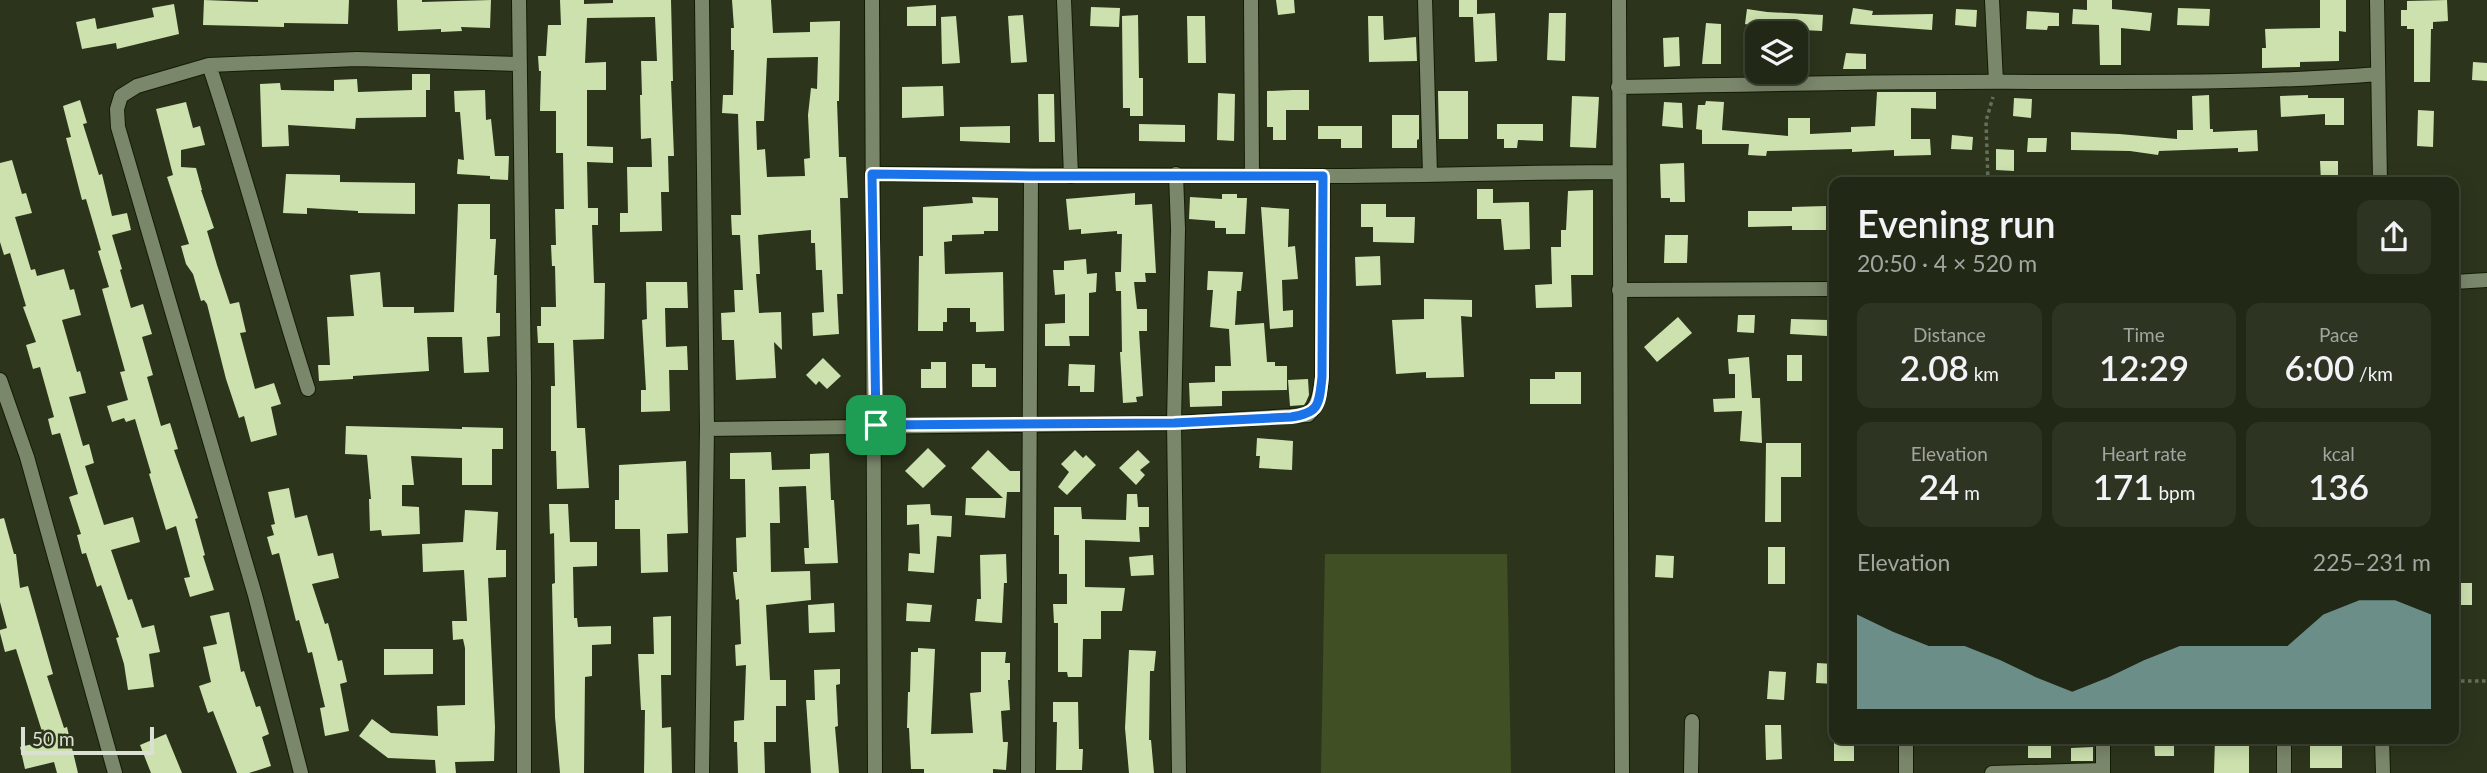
<!DOCTYPE html>
<meta charset="utf-8">
<style>
body{margin:0;font-family:Lato,sans-serif;background:#2d3422;color:#f1f3f6;height:100vh;display:flex;flex-direction:column;font-size:26px;white-space:nowrap}
*{box-sizing:border-box;margin:0}
p{font-size:23px;color:#a2a6a0}
.icon{flex:none;width:38px;height:38px;fill:none;stroke:currentColor;stroke-width:2;stroke-linecap:round;stroke-linejoin:round}
.map{position:relative;flex:1;overflow:hidden}
.details{position:absolute;left:1829px;top:177px;width:630px;height:567px;display:flex;flex-direction:column;background:#212815;border-radius:14px;box-shadow:0 4px 18px #0003,0 0 0 2px #3e4434}
.details>*{flex:none}
.fabs{position:absolute;left:1745px;top:21px;display:grid;gap:14px}
.fabs a{display:grid;place-items:center;width:63px;height:63px;border-radius:14px;background:#212815;box-shadow:0 4px 18px #0003,0 0 0 2px #3e4434;font-size:35px}
.scale{position:absolute;left:21px;bottom:18px;width:133px;box-sizing:border-box;padding-left:7px;border:4px solid #dae1d2;border-top:0;font-size:19px;line-height:24px;white-space:nowrap;color:#dae1d2;-webkit-text-stroke:5px #2c351c;paint-order:stroke}
.pin{position:absolute;display:grid;place-items:center;width:60px;height:60px;color:#fff;margin:-30px;border-radius:14px;box-shadow:0 4px 10px #0006}
.round{display:grid;place-items:center;flex:none;width:74px;height:74px;border-radius:14px;background:#2d3422}
.overview{display:flex;align-items:center;justify-content:space-between;height:119px;padding:0 28px}
h1{font-size:38px;font-weight:600;line-height:52px}
.stats{display:grid;grid-template-columns:repeat(3,1fr);gap:10px;height:119px;padding:7px 28px}
.stats div{display:grid;align-content:center;border-radius:14px;background:#2d3422;text-align:center}
.stats b{font-size:35px;font-weight:600}
.stats small{font-size:19px;font-weight:400}
.stats p{font-size:19px}
.chart{height:196px;padding:14px 28px}
.chart p{display:flex;justify-content:space-between}
.chart svg{width:100%;height:126px;margin-top:7px;fill:#8bbbb9;opacity:.7}
.map>svg:first-child{display:block}
.green{fill:#405024}
.building{fill:#cce1ae;fill-rule:evenodd}
.lines{fill:none;stroke-linecap:round;stroke-linejoin:round}
.minor-casing{stroke:#141c05;stroke-width:16}
.tertiary-casing{stroke:#141c05;stroke-width:16}
.path{stroke:#666f59;stroke-width:3.5;stroke-dasharray:3.5 3.5;stroke-linecap:butt}
.minor{stroke:#7b876b;stroke-width:14}
.tertiary{stroke:#7b876b;stroke-width:14}
.route-casing{stroke:#fff;stroke-width:14}
.route{stroke:#1a73e8;stroke-width:9}
</style>
<div class="map">
<svg width="2487" height="773" viewBox="0 0 2487 773">
<rect width="100%" height="100%" fill="#2c351c"/>
<path class="green" d="M1325,554H1507L1511,773H1321Z"/>
<path class="building" d="M204,0L258,2V0H349L348,24L284,23V27L203,25Z
M397,0H422V2L491,0L490,28L461,27L462,31L441,32V29L398,31Z
M560,0H584V4L613,3V0H671L673,81H671L674,156H668L669,192H661L662,231L620,232V213H628L627,167H652L651,138L641,139L640,95H642L641,61H657L655,17L587,18L585,63L606,62V90H587V146L613,147V163L587,162L588,208H598V225H592L594,283H605L604,339L573,340L577,428H585L589,488L557,489L556,451H551V386H555L554,343H538L537,326H541V307H556L555,266H552L551,245H556L555,209H564L563,153H556V111H540L541,71H539L538,56H546L548,25H561Z
M732,0H771L773,33L810,32V22L840,21L839,101H837L839,157H846L848,198H840L843,294H837L839,334L813,336L812,313L824,312L822,270H816L815,243H811V230L758,235L760,274H756L759,313L781,312L782,350L774,342L776,378L736,380L734,340H722L721,313L735,312L734,290H743L740,235H732L731,215H741L738,114L722,113L723,95H733L734,50H731V28H734ZM818,57L817,89L811,88L808,115L810,158L804,159L805,176L767,177L765,149L757,150L756,121H764L767,58Z
M1276,0H1294L1295,13L1278,15Z
M1459,0H1477V14L1495,13L1497,61L1475,62L1473,17H1459Z
M2087,0H2112V9L2152,13L2150,31L2121,28V65H2100L2099,25L2072,24L2073,9L2087,10Z
M2320,0H2346V32L2339,31V61L2300,62V67L2262,68V48H2266L2265,29L2320,28Z
M2447,0L2448,21L2433,22V29H2431L2430,82H2414V29H2407V26H2401V10H2407V1Z
M174,4L179,34L117,49L116,43L82,49L76,22L95,18L97,29L154,17L152,8Z
M936,5V26H907V7Z
M1091,7L1120,8L1119,27L1090,26Z
M1853,8L1873,11L1872,15L1933,14L1932,30L1850,24Z
M2178,8L2210,9L2209,26L2177,25Z
M1747,9L1767,12L1823,15L1822,31L1763,28L1745,24Z
M1956,9L1977,10L1976,27L1955,25Z
M2027,11L2059,13V26H2048L2047,30L2026,29Z
M1549,13H1566L1565,61L1547,60Z
M1023,15L1027,62L1011,63L1008,16Z
M1138,15L1139,78H1143V116H1130V108H1123L1122,16Z
M956,16L960,63L942,64L941,17Z
M1187,16H1205L1206,63H1188Z
M1368,16H1383L1384,40L1416,37L1417,61L1369,62Z
M1706,23L1721,24V64H1702Z
M1679,37L1680,66L1664,67L1663,38Z
M1846,53L1866,54V69H1843Z
M2473,62L2487,63V81L2472,80Z
M412,74H430V90H426V117L356,118L355,129L288,125L289,146L262,147L260,84L280,83L281,90L334,91V80L357,79L358,92L412,90Z
M943,86L944,116L902,118V87Z
M485,90L486,120L491,119L495,156H509L508,180L490,179V176L457,174L458,159L464,160L460,112H455L454,91Z
M1293,90H1309V110H1286V140H1273V127H1267V91Z
M1438,91H1468V139H1439Z
M1877,92H1936V109L1911,108V139H1930L1931,155L1894,156V150L1852,152V149L1767,151L1766,156L1748,155L1749,144H1702V130L1696,129L1698,105H1705L1706,101L1724,102L1722,130L1788,136V118H1810V134L1851,132V127L1875,126Z
M1218,93L1235,94L1234,141L1217,140Z
M1038,94H1054L1055,142H1039Z
M2209,95L2210,129H2213V132L2257,130L2258,151L2238,152V148L2159,151L2158,155L2130,151L2071,150V132L2119,134L2177,139V130H2193L2192,96Z
M2308,95V98H2344V125H2325V114L2281,117L2280,96Z
M1572,96L1599,97L1596,148L1570,147Z
M2014,98L2032,99L2031,118L2013,116Z
M80,100L87,123L83,124L99,175L102,174L112,216L127,213L131,230L112,235L122,269L120,270L131,308L143,304L152,334L142,337L153,375L147,377L161,426L170,423L178,449L174,450L198,518L195,519L205,555L203,556L214,590L190,597L184,578L190,577L176,526L166,530L149,474L151,473L135,419L126,422L124,418L112,422L107,406L128,400L120,372L125,371L102,289L109,287L98,251L101,250L86,199L82,200L66,138L71,137L63,106Z
M186,102L193,128L200,126L205,145L181,150V167L196,168L202,190H201L214,228L207,231L217,265L230,304L239,302L246,332L240,333L255,389L274,383L281,404L271,407L277,435L251,442L244,416L239,418L226,379L207,304L204,300L201,301L193,274L186,264L181,246L189,244L167,177L173,175L156,109Z
M1664,102L1682,103L1683,128L1662,126Z
M2418,110L2434,111L2433,147L2417,146Z
M1392,115H1419V139L1417,140V148H1392Z
M1139,124L1185,125V142L1139,141Z
M1497,124H1543V141L1518,140L1517,148H1504V139H1497Z
M1010,126V143L960,141V127Z
M1318,126H1362V148H1341V139H1318Z
M1952,135L1973,137L1972,150L1951,149Z
M2028,138H2047L2046,152H2027Z
M1996,149L2014,150V171L1996,170Z
M12,160L22,194L26,193L32,213L15,217L31,270L35,269L37,276L64,269L70,290L74,289L81,315L62,320L77,372L80,371L86,393L69,397L83,446L89,444L94,463L85,466L104,525L133,517L140,542L111,550L128,600L132,599L142,628L154,625L160,652L149,654L154,687L128,690L124,664L116,638L119,637L101,585L97,587L86,553L82,554L77,535L81,534L69,497L78,494L60,433L52,435L48,419L54,417L40,367L33,369L26,345L36,342L23,307L26,306L10,253L4,255L0,242V163Z
M2320,161H2338V182H2321Z
M1684,163L1685,202H1670V198H1661L1660,164Z
M286,174L340,175V182L415,183V214L358,213V211L307,208V214L283,213Z
M1477,189H1493V203L1529,202L1530,249L1504,250L1501,219H1477Z
M1593,190V275H1571L1572,307L1536,308L1535,285L1552,284L1551,247H1561V230H1566L1568,191Z
M1135,193V205L1152,204L1156,273H1145L1146,282H1134L1137,309H1147V331H1139L1143,396L1136,397L1137,402L1123,403L1120,352H1122L1121,291H1116L1115,272H1121L1122,234H1117V231L1081,234V229L1069,230L1066,199Z
M1222,194H1237V198H1247L1245,234H1226V228H1215V221L1189,219L1190,197L1222,199Z
M972,197L998,198V231H984V234L952,235V241L944,242L945,274L1003,272L1004,331L976,332V322H970V308H947V322H943V331H918L919,256H923V207L973,203Z
M458,204H490V239H496L494,275H497L496,313H500V336L487,337L489,372L464,373L462,337H427L429,371L353,376V379L319,381L318,365H330L327,317L354,316L350,275L380,272L383,307H414V313L454,312Z
M1361,204H1386V217H1415L1414,243L1373,242V227H1361Z
M1826,206V230H1792V226L1748,227V211H1792V207Z
M1261,207L1289,209L1288,247L1295,246L1298,279L1282,280L1283,311L1293,310V327L1270,329Z
M1665,235H1688L1687,263H1664Z
M1380,256L1381,285L1356,286L1355,257Z
M1086,259L1087,274L1097,273L1096,292L1089,293V336H1069L1070,346H1045V324L1065,323V294L1055,295L1053,270H1064V261Z
M1208,271L1243,272L1241,291H1237L1235,325L1264,323L1267,362H1275V366H1287V390L1222,391V406L1190,407L1189,383L1215,382V366H1231L1229,329L1210,327L1213,290H1207Z
M646,282H687L688,308H665L666,347L687,346L688,370H669L670,411L641,412V390H646L642,320L647,319Z
M1424,299L1472,300V317L1461,316L1464,377L1426,378V372L1396,374L1392,320L1424,319Z
M1738,315H1755L1754,333L1737,332Z
M1678,317L1692,333L1657,362L1644,347Z
M1791,319L1828,320L1827,336L1790,334Z
M1787,355H1802V381H1787Z
M1749,357L1752,398H1760L1762,443L1740,441L1742,411L1714,412L1713,399L1735,398V374H1729L1728,359Z
M823,358L841,376L827,389L819,381L816,385L806,375Z
M931,362H946V388H921V369H931Z
M972,364H985V368H996V387H972Z
M1069,364L1095,365L1094,392H1080V386H1068Z
M1555,372H1581V404H1530V379H1555Z
M1308,379L1309,395L1306,402L1304,405L1290,406L1288,380Z
M346,426L462,429V427L503,428V449H492V485H462V458L411,456L414,485H402V506L419,507L420,534L382,536L381,530L370,531L369,499H371L367,455L345,454Z
M1257,438L1293,441L1292,470L1259,468L1260,456H1256Z
M1766,443H1801V477H1781V522H1765Z
M928,448L946,466L923,488L905,471Z
M988,450L1010,471H1020V492H1007L1005,518L965,515L966,498H1003L971,468Z
M1075,450L1083,458L1086,455L1096,465L1067,495L1058,487L1069,472L1061,464Z
M1138,450L1150,462L1140,470L1145,475L1136,485L1119,468Z
M771,452L772,470L810,469V454L829,453L831,500H834L838,563L805,564L804,548H809L806,486L779,487L780,523H770L771,572L810,571L811,600L766,605L770,680H786V706H776V742H764L765,773H738L737,742H734V721L744,720L746,665L736,666L735,645L741,644L739,599L736,600L733,572H737L736,538L746,537L745,479H730V453Z
M686,461L688,533L667,534L668,572L641,573L640,529H615V500H619V465Z
M289,488L295,518L307,515L318,556L333,553L339,578L312,584L325,624L328,623L338,661L342,660L347,682L340,684L349,731L325,736L320,708L325,707L312,652L308,653L299,620L296,621L279,553L272,555L267,537L274,535L271,525L275,524L268,492Z
M1127,494H1137L1138,507H1149V527H1139L1140,542L1085,540V587L1125,588L1122,611H1101V639H1083L1082,677H1068L1067,672H1058V623H1054L1053,604H1067V574H1059V535H1054V507H1081L1082,519L1126,520Z
M549,504H568L570,542H597V566L573,567L574,618H577L578,627L611,626V644L592,645V676L585,677L584,773H560L555,717L552,584L555,583L554,533L550,534Z
M930,504L931,515L952,516L951,537L937,536L934,573L908,571L909,553L920,554L919,524L907,525V505Z
M465,510L498,512L496,550H506V577L488,578L495,727L494,761L455,762L456,773H436L435,760L388,758L359,736L372,719L391,733L438,736L437,706L465,705V648L463,639L453,640L452,621H467L464,570L423,572L422,544L463,542Z
M4,518L14,554H16L20,588L28,586L53,674L47,676L64,728L67,727L78,773H57L54,762L25,769L20,747L45,741L16,649L5,652L0,633V630L7,628L0,602V519Z
M1768,547H1785V584H1768Z
M1006,554L1007,583H1004L1002,623L975,621L977,599H981L980,555Z
M1153,555L1154,575L1131,576L1129,557Z
M1656,555L1674,556L1673,578L1655,577Z
M2454,583H2472V605H2454Z
M834,603L835,632L809,633L808,605Z
M907,603L932,605L930,622L906,621Z
M229,612L241,672L244,671L256,707L260,706L269,734L262,737L271,766L249,773H237L213,711L208,713L199,686L211,682L203,647L217,644L210,616Z
M671,616V675H661L662,728L671,727L672,773H644L645,710H641L638,654H654L653,617Z
M918,648L935,649L931,734L973,733L970,693L981,692V652H1006L1005,663H1010V680H1008L1010,710L1001,711L1003,742H1008L1006,770L993,769V773H924V769H911L909,728H907L908,692H910L911,652H918Z
M384,649H433V674L384,675Z
M1129,650L1156,651L1154,671H1150L1149,740H1151L1154,773H1129L1125,728Z
M1817,663L1834,664V684L1816,683Z
M840,669V684L836,685L838,726L835,727L839,773H811L806,700H815L814,670Z
M1769,671L1786,672L1784,700L1767,699Z
M1053,702H1078L1079,749H1083L1082,770H1056L1057,722H1053Z
M1765,725H1781L1782,759L1766,760Z
M166,734L182,773H151L140,745Z
M1834,738H1854V761H1834Z
M2028,738H2051V758H2028Z
M2154,738H2174V756H2155Z
M2249,738V773H2214L2215,739Z
M2310,738H2342V768H2310Z
M2093,747V761H2071V748Z"/>
<g class="lines">
<defs>
<path id="minor" d="M519,0L524,381V773
M702,0L707,429L702,773
M1064,0L1071,176
M1251,0L1252,175
M1425,0L1430,174
M1619,0L1622,773
M1992,0L1996,82
M2377,0L2380,182
M209,65C245,172 273,281 308,389
M1618,87C1761,84 1905,81 2049,82C2159,82 2268,83 2378,74
M872,174C1022,176 1172,176 1322,176C1421,176 1520,172 1619,172
M1176,174L1178,229L1174,423L1179,773
M2454,282L2487,280
M1619,290L1834,289
M0,380L27,457L115,773
M707,429L1174,423L1308,415C1319,404 1320,393 1322,378L1323,176
M2382,738L2383,773
M301,773L255,595L118,127L117,109L121,96L137,86L209,65L357,59L520,64
M1028,773L1031,176
M1691,773L1692,721
M1906,773V738
M1992,773L2103,770
M2103,773V738
M2284,773V738"/>
<path id="tertiary" d="M872,0L875,773"/>
</defs>
<use href="#minor" class="minor-casing"/>
<use href="#tertiary" class="tertiary-casing"/>
<path class="path" d="M1988,182L1986,121L1993,97
M2454,681H2487"/>
<use href="#minor" class="minor"/>
<use href="#tertiary" class="tertiary"/>
</g>
<g class="lines">
<defs>
<path id="route" d="M872,174L1031,176H1323L1322,377C1319,404 1320,413 1291,417L1174,423L876,425Z"/>
</defs>
<use href="#route" class="route-casing"/>
<use href="#route" class="route"/>
</g>
</svg>
<div class="fabs">
<a><svg class="icon" aria-label="layers" viewBox="0 0 24 24"><path d="M12 4l9 5-9 5-9-5zM3 14l9 5 9-5"/></svg></a>
</div>
<div class="scale">50 m</div>
<div class="pin" style="left:876px;top:425px;background:#1e9e55"><svg class="icon" aria-label="arrive" viewBox="0 0 24 24"><path d="M6 21V4h12l-3 4 3 4H6"/></svg></div>
<section class="details">
<div class="overview"><div><h1>Evening run</h1><p>20:50 · 4 × 520 m</p></div><a class="round"><svg class="icon" aria-label="share" viewBox="0 0 24 24"><path d="M12 15V3M7 8l5-5 5 5M5 13v7h14v-7"/></svg></a></div>
<div class="stats">
<div><p>Distance</p><b>2.08<small> km</small></b></div>
<div><p>Time</p><b>12:29</b></div>
<div><p>Pace</p><b>6:00<small> /km</small></b></div>
</div>
<div class="stats">
<div><p>Elevation</p><b>24<small> m</small></b></div>
<div><p>Heart rate</p><b>171<small> bpm</small></b></div>
<div><p>kcal</p><b>136</b></div>
</div>
<div class="chart"><p><span>Elevation</span>225–231 m</p>
<svg viewBox="0 0 160 44" preserveAspectRatio="none"><path d="M0 44V11L10 17L20 22L30 22L40 27L50 33L60 38L70 33L80 27L90 22L100 22L110 22L120 22L130 11L140 6L150 6L160 11V44z"/></svg>
</div>
</section>
</div>
